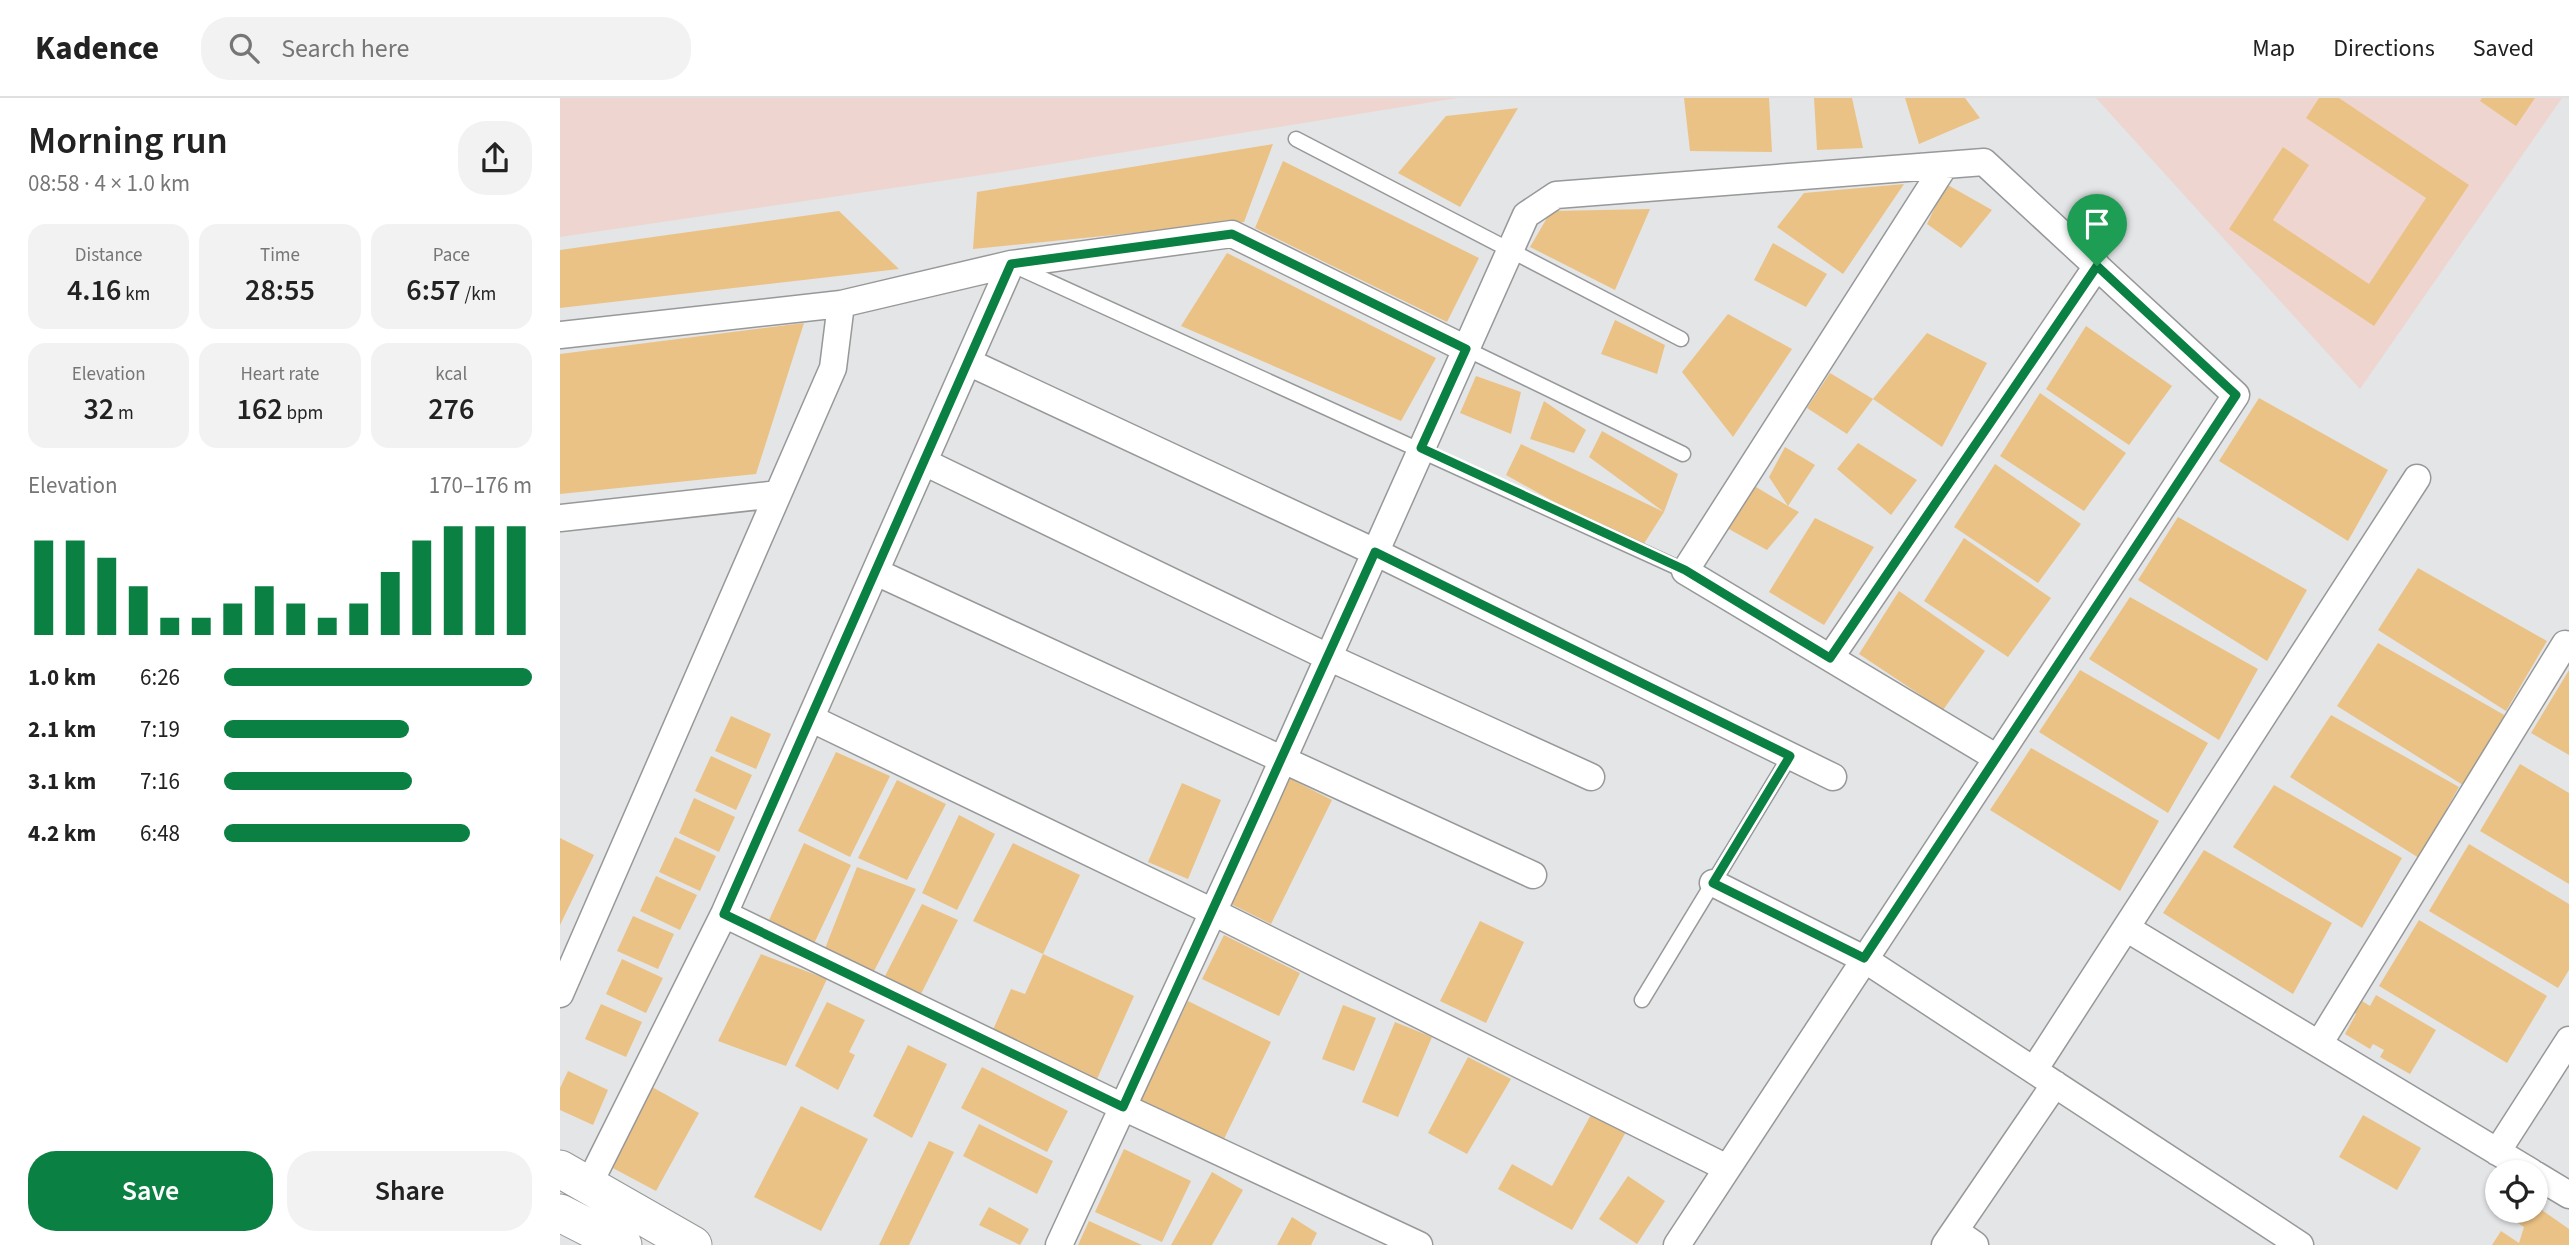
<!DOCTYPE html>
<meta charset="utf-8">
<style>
body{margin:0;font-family:"Source Sans 3",sans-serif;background:#f2f2f2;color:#222;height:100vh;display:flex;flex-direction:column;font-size:26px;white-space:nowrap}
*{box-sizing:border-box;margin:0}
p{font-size:23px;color:#767676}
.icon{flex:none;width:38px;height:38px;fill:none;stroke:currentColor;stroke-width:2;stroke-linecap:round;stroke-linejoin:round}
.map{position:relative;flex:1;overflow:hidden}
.details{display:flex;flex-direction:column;background:#fff;width:560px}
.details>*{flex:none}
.tools{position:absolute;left:1925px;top:1062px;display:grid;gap:14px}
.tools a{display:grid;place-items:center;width:63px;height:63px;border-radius:50%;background:#fff;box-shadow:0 2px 5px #0004;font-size:35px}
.pin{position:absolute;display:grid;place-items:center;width:60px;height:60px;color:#fff;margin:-72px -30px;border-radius:50% 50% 50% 0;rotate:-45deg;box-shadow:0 0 7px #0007}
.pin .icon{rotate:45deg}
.round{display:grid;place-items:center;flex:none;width:74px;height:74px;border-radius:28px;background:#f2f2f2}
.headline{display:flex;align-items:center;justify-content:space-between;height:119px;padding:0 28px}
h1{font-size:38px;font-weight:600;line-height:52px}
.stats{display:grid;grid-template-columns:repeat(3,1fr);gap:10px;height:119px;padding:7px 28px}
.stats div{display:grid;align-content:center;border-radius:18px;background:#f2f2f2;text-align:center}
.stats b{font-size:30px;font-weight:600}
.stats small{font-size:19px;font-weight:400}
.stats p{font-size:19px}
.chart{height:196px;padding:14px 28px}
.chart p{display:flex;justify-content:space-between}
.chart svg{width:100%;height:126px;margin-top:7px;stroke:#0b8043;stroke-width:6}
.action{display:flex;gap:14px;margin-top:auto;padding:14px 28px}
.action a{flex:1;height:80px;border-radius:28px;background:#0b8043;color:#fff;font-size:28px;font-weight:600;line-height:80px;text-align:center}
.action a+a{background:#f2f2f2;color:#222}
ul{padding:0 28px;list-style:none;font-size:23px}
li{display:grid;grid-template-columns:112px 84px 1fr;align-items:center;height:52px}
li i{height:18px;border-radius:9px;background:#0b8043}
header{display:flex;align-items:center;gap:42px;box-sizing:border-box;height:98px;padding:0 35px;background:#fff;border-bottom:2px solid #e0e0e0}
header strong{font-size:33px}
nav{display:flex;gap:38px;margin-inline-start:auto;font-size:24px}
.search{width:490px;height:63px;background:#f2f2f2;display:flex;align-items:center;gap:18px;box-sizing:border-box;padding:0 24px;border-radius:28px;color:#767676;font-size:26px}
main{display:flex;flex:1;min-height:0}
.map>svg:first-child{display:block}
.education{fill:#efd5cf}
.building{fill:#ebc285}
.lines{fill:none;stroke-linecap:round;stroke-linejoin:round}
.lane-casing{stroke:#979899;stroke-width:17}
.street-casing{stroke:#979899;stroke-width:29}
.secondary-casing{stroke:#979899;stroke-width:39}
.lane{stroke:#fff;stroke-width:14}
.street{stroke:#fff;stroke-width:26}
.secondary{stroke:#fff;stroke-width:37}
.route-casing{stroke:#fff;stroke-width:14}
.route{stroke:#0b8043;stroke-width:9}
</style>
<header>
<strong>Kadence</strong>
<div class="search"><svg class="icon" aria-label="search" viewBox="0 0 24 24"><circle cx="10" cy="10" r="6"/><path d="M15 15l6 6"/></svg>Search here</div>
<nav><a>Map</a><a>Directions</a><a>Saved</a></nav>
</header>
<main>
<section class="details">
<div class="headline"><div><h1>Morning run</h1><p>08:58 · 4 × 1.0 km</p></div><a class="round"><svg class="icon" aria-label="share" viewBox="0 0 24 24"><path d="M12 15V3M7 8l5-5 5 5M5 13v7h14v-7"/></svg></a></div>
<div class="stats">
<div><p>Distance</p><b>4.16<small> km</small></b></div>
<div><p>Time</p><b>28:55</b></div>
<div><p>Pace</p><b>6:57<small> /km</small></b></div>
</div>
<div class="stats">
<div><p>Elevation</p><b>32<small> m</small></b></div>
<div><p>Heart rate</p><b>162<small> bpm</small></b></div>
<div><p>kcal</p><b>276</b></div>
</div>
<div class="chart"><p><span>Elevation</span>170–176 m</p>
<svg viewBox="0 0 160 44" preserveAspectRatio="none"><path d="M5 44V11M15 44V11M25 44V17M35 44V27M45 44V38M55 44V38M65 44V33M75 44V27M85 44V33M95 44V38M105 44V33M115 44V22M125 44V11M135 44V6M145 44V6M155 44V6"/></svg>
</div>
<ul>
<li><b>1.0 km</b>6:26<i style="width:100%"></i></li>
<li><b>2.1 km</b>7:19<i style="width:60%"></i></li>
<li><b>3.1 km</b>7:16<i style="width:61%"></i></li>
<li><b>4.2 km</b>6:48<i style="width:80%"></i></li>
</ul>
<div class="action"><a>Save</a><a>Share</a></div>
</section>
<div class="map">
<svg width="2009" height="1147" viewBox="0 0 2009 1147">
<rect width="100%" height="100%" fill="#e4e5e6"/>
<path class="education" d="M0,0H897L442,74L0,139Z
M1536,0H2002L1800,291Z"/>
<path class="building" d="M1124,0H1209L1212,54L1130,53Z
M1254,0H1292L1303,50L1257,52Z
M1345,0H1405L1420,20L1359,46Z
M1759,0H1779L1909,87L1814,228L1669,131L1723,49L1749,67L1713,122L1809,186L1866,100L1746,20Z
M1922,0H1975L1956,28L1920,3Z
M958,10L900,109L838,75L886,18Z
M713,46L684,124L413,151L417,94Z
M723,63L919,160L887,224L695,130Z
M1344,86L1283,176L1217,129L1244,95Z
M1386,86L1432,112L1401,150L1367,126Z
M1090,111L1055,192L970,149L991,113Z
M279,113L339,171L0,210V152Z
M1213,145L1267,176L1246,209L1194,182Z
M667,155L876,260L841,323L621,228Z
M1168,216L1232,251L1173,339L1122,274Z
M1055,222L1105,247L1097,276L1041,256Z
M244,225L196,376L0,396V256Z
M1526,228L1612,288L1569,347L1486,291Z
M1367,235L1427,265L1382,349L1313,301Z
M1270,275L1313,301L1287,336L1247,310Z
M916,278L961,294L951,336L900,315Z
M1480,295L1566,355L1524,413L1440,358Z
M1699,300L1828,372L1788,443L1659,363Z
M984,303L1026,332L1014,355L970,341Z
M1042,333L1118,376L1104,414L1080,452L946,377L961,346L1104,414L1029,359Z
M1298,345L1357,382L1331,417L1277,371Z
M1225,349L1255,367L1228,408L1239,414L1207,452L1156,424L1196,389L1228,408L1209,379Z
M1435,366L1521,426L1478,485L1394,429Z
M1618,419L1747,492L1707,563L1578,482Z
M1255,420L1314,449L1264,527L1209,494Z
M1404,440L1491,500L1448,559L1364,503Z
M1858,470L1987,543L1946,613L1818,532Z
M1339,493L1425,553L1383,612L1299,556Z
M1570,499L1698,571L1659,642L1529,561Z
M1818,545L1946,618L1906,689L1777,608Z
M1520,572L1648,645L1608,715L1479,634Z
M2009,572V657L1971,635Z
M1771,617L1899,689L1859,760L1730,679Z
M171,618L211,636L196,671L155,653Z
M1471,650L1599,723L1560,793L1430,712Z
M276,654L330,678L290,759L238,733Z
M151,658L192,677L176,712L135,693Z
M1960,666L2009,695V786L1920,733Z
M727,679L772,702L711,826L665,803Z
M337,682L386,706L347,782L298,760Z
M622,685L661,702L628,781L588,764Z
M1714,687L1842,760L1802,830L1673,749Z
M134,700L175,719L159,754L119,735Z
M399,717L435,736L397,812L362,795Z
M115,739L156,758L140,793L99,774Z
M0,740L34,757L0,827Z
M244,745L291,767L251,852L205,831Z
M453,745L520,777L483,856L574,898L537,981L432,934L451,891L465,896L483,856L413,823Z
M1909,746L2009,806V872L1998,890L1869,813Z
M1644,752L1772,825L1733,896L1603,815Z
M297,769L356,791L312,877L264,853Z
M96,778L137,797L120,832L80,813Z
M362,806L398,822L361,896L324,880Z
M73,818L114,836L98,871L57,853Z
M1859,822L1987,898L1947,965L1819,888Z
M920,823L964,844L926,925L880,903Z
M664,837L740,875L719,918L642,881Z
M201,856L267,881L226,968L158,943Z
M62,861L103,880L86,915L46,896Z
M1816,897L1876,932L1850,976L1820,959L1824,952L1813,946L1810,951L1785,936L1796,916L1791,913L1795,907L1799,909L1802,903L1810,908Z
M628,903L711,944L663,1043L580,1003Z
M267,904L305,922L289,954L295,957L278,992L235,968Z
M41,906L82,924L66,959L25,941Z
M783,907L816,920L794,973L762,961Z
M835,924L872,939L838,1019L802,1004Z
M348,947L387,966L352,1040L313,1018Z
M908,959L951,981L907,1056L868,1035Z
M422,969L508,1013L487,1054L401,1010Z
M8,973L48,992L33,1027L0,1012V990Z
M92,989L139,1015L96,1093L49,1068Z
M241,1008L308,1041L261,1133L194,1099Z
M1033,1013L1067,1032L1012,1132L938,1091L952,1066L992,1088Z
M1803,1017L1861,1050L1837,1092L1779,1059Z
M419,1026L493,1063L477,1096L403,1058Z
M369,1043L394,1054L349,1147H319Z
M564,1051L631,1083L602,1144L535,1114Z
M652,1074L683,1092L652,1147H611Z
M1068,1078L1105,1103L1077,1146L1039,1121Z
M1976,1108L2009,1131V1147H1932L1941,1133L1959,1145L1964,1129L1947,1118L1951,1113H1976Z
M429,1109L469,1131L460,1147L419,1127Z
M732,1119L757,1135L751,1147H717Z
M529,1123L582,1147H518Z"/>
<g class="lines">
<defs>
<path id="lane" d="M736,41L1121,241
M455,168L1125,473
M906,251L1123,356
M1082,902L1230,658"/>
<path id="street" d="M1385,67L1125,473L1437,660
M281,206L451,166L672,136L906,251
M0,237L281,206L273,270L0,896
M408,264L815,454L1273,679
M364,364L768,559L1031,679
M0,420L218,396
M316,474L973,777
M1270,560L1537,168
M252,621L653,814L1167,1070
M1153,785L1304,861L1740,1147
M164,816L563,1009L859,1147
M1566,830L1971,1074
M1759,946L2005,546
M1474,972L1857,380
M1937,1054L2009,942
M1976,1077L2009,1097
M29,1086L164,816L451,166
M1395,1133L1415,1147
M499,1147L703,706L966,117L996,97L1424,64L1676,297L1117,1147
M1385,1147L1495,986"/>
<path id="secondary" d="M0,1071L133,1147
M0,1115L63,1147"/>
</defs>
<use href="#lane" class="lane-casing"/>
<use href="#street" class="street-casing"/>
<use href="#secondary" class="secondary-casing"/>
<use href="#lane" class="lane"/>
<use href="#street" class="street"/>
<use href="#secondary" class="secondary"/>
</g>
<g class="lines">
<defs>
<path id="route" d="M672,136L906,251L861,350L1125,472L1270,560L1537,168L1676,297L1304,860L1153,785L1230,658L815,454L563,1009L164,816L451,166Z"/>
</defs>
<use href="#route" class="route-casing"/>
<use href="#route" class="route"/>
</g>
</svg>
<div class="tools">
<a><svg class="icon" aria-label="locate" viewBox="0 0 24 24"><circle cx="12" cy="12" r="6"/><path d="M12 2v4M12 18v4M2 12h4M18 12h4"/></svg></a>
</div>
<div class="pin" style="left:1537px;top:168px;background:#1e9e55"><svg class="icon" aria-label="arrive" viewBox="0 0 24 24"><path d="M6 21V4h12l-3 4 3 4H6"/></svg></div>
</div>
</main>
